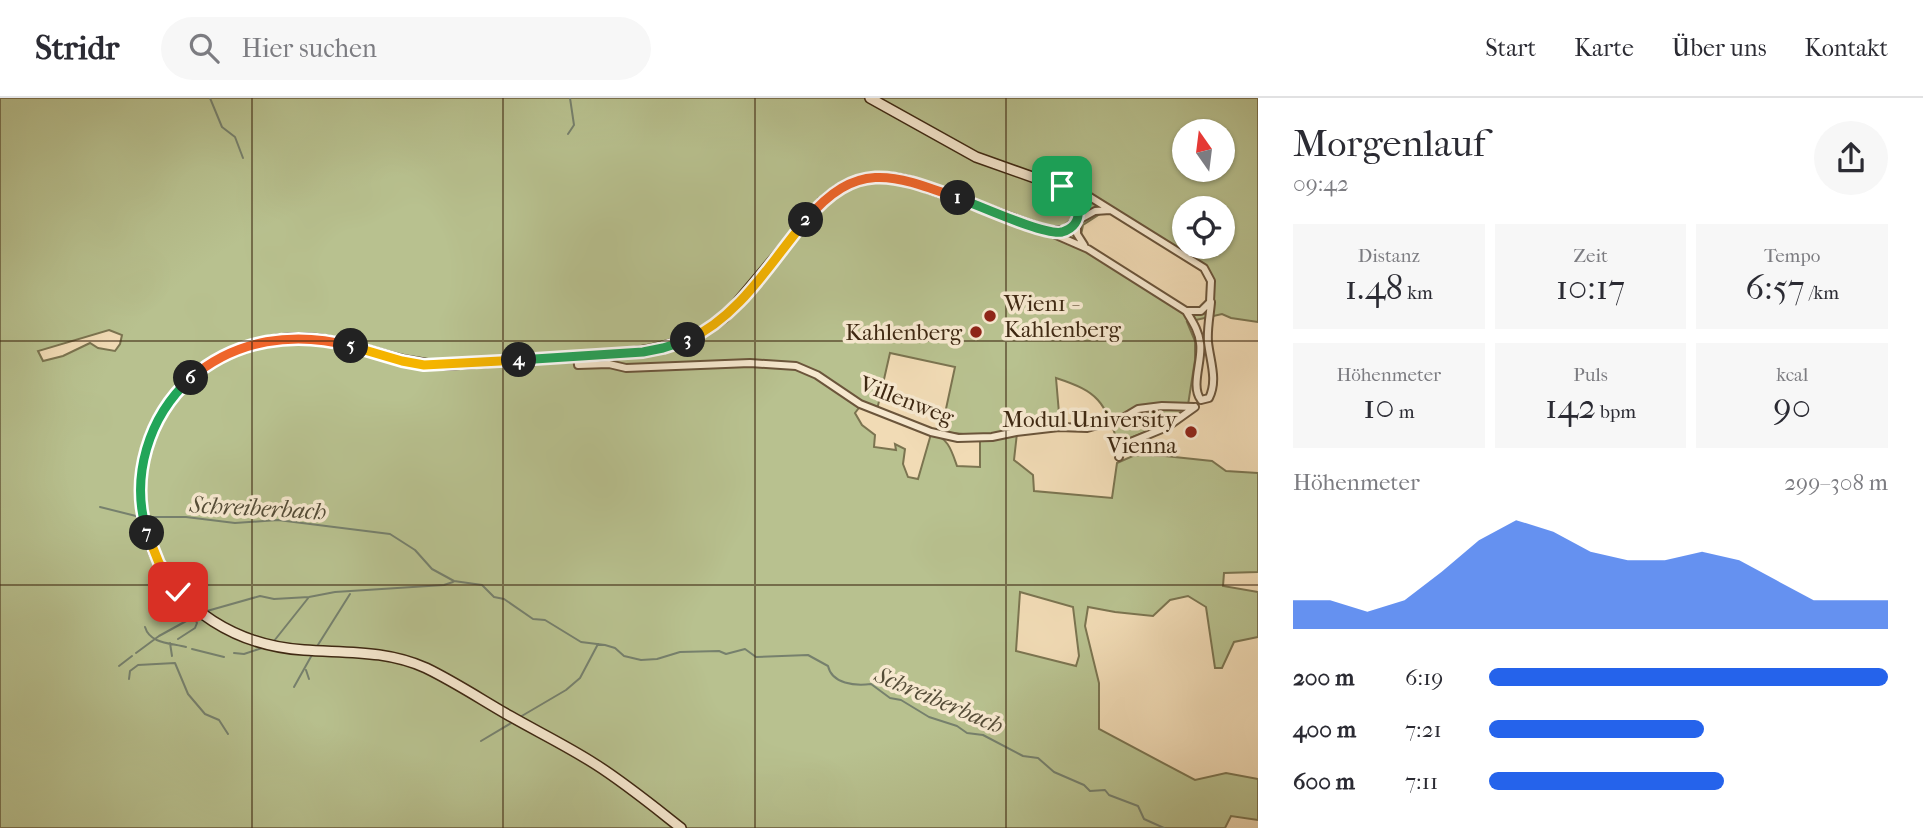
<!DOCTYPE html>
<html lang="de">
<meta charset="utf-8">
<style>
body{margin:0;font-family:"IM FELL French Canon",serif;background:#f7f7f7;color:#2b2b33;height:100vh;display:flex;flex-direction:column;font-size:26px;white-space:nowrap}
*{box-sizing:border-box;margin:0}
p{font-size:23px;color:#7c7c81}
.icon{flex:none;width:38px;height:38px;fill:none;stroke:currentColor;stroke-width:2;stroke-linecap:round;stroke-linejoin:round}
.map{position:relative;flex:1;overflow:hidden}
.drawer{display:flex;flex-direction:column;background:#fff;width:665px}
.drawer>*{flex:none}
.needle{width:46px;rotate:346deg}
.fabs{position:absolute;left:1172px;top:21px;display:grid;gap:14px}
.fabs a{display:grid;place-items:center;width:63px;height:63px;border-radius:50%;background:#fff;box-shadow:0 2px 5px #0004;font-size:35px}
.pin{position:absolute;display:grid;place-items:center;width:60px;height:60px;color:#fff;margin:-30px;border-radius:14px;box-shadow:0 4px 10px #0006}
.km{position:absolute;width:35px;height:35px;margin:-18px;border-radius:50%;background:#222;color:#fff;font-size:19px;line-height:35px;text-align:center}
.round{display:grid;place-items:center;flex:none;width:74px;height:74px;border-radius:37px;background:#f7f7f7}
.head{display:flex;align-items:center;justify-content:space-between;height:119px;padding:0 35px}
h1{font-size:38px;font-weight:600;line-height:52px}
.figures{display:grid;grid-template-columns:repeat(3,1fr);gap:10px;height:119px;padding:7px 35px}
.figures div{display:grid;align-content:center;border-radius:0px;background:#f7f7f7;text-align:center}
.figures b{font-size:35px;font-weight:600}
.figures small{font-size:19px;font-weight:400}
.figures p{font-size:19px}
.chart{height:196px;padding:14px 35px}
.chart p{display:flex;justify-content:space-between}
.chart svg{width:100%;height:126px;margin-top:7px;fill:#2563eb;opacity:.7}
ul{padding:0 35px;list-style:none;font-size:23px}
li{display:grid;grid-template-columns:112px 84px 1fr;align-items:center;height:52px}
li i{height:18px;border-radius:9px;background:#2563eb}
header{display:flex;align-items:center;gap:42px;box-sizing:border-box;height:98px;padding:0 35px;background:#fff;border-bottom:2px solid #e1e1e2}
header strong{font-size:33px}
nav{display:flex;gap:38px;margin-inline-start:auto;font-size:24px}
.search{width:490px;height:63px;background:#f7f7f7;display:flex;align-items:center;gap:18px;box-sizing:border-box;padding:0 24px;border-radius:38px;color:#7c7c81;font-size:26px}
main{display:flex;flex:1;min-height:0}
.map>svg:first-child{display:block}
.green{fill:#b8c18f;stroke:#7b7450;stroke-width:2;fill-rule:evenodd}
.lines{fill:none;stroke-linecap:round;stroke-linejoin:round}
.stream{stroke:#76806d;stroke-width:2}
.street-casing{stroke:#6b553b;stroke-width:10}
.secondary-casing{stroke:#3e2812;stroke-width:12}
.street{stroke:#f6e8cf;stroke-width:6}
.secondary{stroke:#f6e8cf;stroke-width:9}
.split-1-casing{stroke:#fff;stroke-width:14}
.split-2-casing{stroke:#fff;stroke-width:14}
.split-3-casing{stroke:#fff;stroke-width:14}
.split-4-casing{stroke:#fff;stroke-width:14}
.split-5-casing{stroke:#fff;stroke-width:14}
.split-6-casing{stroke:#fff;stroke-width:14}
.split-7-casing{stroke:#fff;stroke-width:14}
.split-8-casing{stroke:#fff;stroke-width:14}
.split-1{stroke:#22a559;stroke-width:9}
.split-2{stroke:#f0652b;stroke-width:9}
.split-3{stroke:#f5b400;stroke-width:9}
.split-4{stroke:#22a559;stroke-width:9}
.split-5{stroke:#f5b400;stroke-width:9}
.split-6{stroke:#f0652b;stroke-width:9}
.split-7{stroke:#22a559;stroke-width:9}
.split-8{stroke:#f5b400;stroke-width:9}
.grid{fill:none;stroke:#3e2812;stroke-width:2;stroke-opacity:0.55}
.poi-dot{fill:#8f2418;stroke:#f6e8cf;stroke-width:2.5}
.labels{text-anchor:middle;stroke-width:7;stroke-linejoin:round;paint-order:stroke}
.poi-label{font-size:23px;fill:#3e2812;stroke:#f6e8cf;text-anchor:end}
.street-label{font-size:23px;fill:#3e2812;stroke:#f6e8cf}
.water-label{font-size:24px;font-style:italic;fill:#554d38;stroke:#f6e8cf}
</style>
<header>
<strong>Stridr</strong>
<div class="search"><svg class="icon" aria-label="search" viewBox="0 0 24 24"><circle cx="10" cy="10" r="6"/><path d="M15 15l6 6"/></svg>Hier suchen</div>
<nav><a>Start</a><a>Karte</a><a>Über uns</a><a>Kontakt</a></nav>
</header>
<main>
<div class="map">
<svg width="1258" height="730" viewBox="0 0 1258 730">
<rect width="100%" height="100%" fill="#f1dbb5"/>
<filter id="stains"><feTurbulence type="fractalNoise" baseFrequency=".00286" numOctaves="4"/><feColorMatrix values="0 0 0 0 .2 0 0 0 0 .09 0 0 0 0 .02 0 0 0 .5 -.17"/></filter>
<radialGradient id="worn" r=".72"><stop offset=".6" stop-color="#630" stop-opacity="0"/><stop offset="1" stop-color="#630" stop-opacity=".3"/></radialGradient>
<path class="green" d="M0,0H1258V224L1231,220L1222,216L1187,224L1195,243V262L1188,307L1179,320L1118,345C1104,303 1099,294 1056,280L1060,327L985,338L941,334L955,269L890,255L877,312L862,306L855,315L862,327L875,337L874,349L896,352L895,346L905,351L903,366L908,379L918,381L931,336C948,338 952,354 957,368L980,369V342L1008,339L1017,335L1014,362L1033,377L1034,393L1112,400L1117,365L1135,357L1165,358L1212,363L1226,373L1258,375V474L1224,475L1223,488L1258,494V539L1234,544L1222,570H1215L1206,509L1188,498L1170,502L1153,518L1115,514L1088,509L1085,528L1099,585V631L1195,682L1226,675L1258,681V722L1231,718L1225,730H0ZM1185,33H1223V72H1185ZM1185,110H1223V149H1185ZM1108,115H1114L1200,169C1208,182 1214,197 1202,210L1190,211L1183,209L1088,149L1081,137L1083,127L1100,116ZM109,232L122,237L120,246L115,253L98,250L90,245L63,258L43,263L38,253ZM1020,494L1073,509L1079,558L1076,568L1016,553Z"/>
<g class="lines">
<path class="stream" d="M210,0L222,29L235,39L243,60
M568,36L574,27L570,0
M100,409L140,419
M145,419H186L235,425L278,422L390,436L415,452L432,471L454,483L482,487L494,499L504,501L533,521L545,522L581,544L605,547L615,550L624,558L641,562L657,561L680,554L719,553L726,556L745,551L756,559L808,557L828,568C832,586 855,588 871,586L890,600L901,602L929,619L957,628L967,635L983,637L1023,658L1038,660L1054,674L1084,687L1090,693L1105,692L1109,697L1138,708L1144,721L1164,730
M207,513L260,498L274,501L309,499L335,494L444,487L453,484
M145,529C150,546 171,545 186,549
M178,541L195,530L197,525L194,519
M274,543L309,499
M170,545L172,558
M316,550L350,496
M192,551L224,559
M136,555L159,538L199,516
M234,555L244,556L262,550
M119,568L132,558
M306,572L309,581
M129,581L130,573L138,567L175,565L188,596L205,616L219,622L228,636
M294,589L313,555
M520,619L566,592L580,580L598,546
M481,643L513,624"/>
<defs>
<path id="street" d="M1049,134L1088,151L1186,213H1201L1210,204L1211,183L1204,170L1090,99L1068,90
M1084,147L1077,136V123L1095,113L1110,112
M1186,213C1192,223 1199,233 1200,245C1203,262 1190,288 1201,302
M577,258L578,267L609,266L626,270L750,265L796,268L817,277L860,306L931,334L958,340L992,339L1016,334L1059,329L1087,330L1123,320L1138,311L1162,308L1194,309
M1201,302L1209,300C1218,282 1210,263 1208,244C1207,230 1210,217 1211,204
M1119,359L1121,348L1167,329L1195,309"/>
<path id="secondary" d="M681,730C653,708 625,685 595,666C567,648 538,634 510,618C482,602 455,584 426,570C386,552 346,555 304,552C239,548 177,513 152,450C138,415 137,374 150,339C179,266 258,227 335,244C375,252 401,266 445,267C479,265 512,262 546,260C609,257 673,259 725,219L822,104C847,81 876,74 909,83L1047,133H1065L1077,123V104L1069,92L976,59L870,0"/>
</defs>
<use href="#street" class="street-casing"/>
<use href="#secondary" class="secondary-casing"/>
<use href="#street" class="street"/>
<use href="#secondary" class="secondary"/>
</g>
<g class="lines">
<defs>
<path id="split-1" d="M958,100C978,107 1045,138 1062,134C1087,127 1080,98 1062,88"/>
<path id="split-2" d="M806,122C857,62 892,76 958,100"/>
<path id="split-3" d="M688,242C740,218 770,165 806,122"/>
<path id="split-4" d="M519,262L643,254L663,250L688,242"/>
<path id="split-5" d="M351,248L402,263L424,267L519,262"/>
<path id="split-6" d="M191,280C236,241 294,233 351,248"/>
<path id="split-7" d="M147,435C130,379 148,319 191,280"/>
<path id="split-8" d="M147,435L159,465L178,494"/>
</defs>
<use href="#split-1" class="split-1-casing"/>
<use href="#split-2" class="split-2-casing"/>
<use href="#split-3" class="split-3-casing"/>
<use href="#split-4" class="split-4-casing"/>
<use href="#split-5" class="split-5-casing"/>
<use href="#split-6" class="split-6-casing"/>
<use href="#split-7" class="split-7-casing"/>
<use href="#split-8" class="split-8-casing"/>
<use href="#split-1" class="split-1"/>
<use href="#split-2" class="split-2"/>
<use href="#split-3" class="split-3"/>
<use href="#split-4" class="split-4"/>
<use href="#split-5" class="split-5"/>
<use href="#split-6" class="split-6"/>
<use href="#split-7" class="split-7"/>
<use href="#split-8" class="split-8"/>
</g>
<path class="grid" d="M252,0V730M503,0V730M755,0V730M1006,0V730M0,243H1258M0,487H1258"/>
<g class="poi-dot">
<circle cx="990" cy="218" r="7"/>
<circle cx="976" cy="234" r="7"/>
<circle cx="1191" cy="334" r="7"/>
</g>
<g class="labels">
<g class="poi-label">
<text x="1004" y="213" text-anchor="start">Wien1 -<tspan x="1004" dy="26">Kahlenberg</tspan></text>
<text x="962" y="242">Kahlenberg</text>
<text x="1177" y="329">Modul University<tspan x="1177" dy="26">Vienna</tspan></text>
</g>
<g class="street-label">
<text transform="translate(907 302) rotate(21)" y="8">Villenweg</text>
</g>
<g class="water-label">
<text transform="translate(258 410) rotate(3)" y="8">Schreiberbach</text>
<text transform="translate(939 602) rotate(23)" y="8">Schreiberbach</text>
</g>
</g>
<rect width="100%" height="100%" filter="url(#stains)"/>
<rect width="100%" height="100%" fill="url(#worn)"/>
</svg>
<div class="fabs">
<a><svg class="needle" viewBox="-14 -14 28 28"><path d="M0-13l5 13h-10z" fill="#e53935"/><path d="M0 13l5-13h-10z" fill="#7c7c81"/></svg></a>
<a><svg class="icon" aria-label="locate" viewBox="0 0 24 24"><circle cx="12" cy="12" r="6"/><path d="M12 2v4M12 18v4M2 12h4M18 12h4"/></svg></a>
</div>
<div class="pin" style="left:1062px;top:88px;background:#1e9e55"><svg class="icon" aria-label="arrive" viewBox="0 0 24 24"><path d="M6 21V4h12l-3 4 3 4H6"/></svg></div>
<div class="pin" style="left:178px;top:494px;background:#d93025"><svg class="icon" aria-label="check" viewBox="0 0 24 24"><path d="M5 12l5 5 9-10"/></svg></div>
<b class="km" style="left:958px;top:100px">1</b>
<b class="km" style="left:806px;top:122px">2</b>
<b class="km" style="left:688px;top:242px">3</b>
<b class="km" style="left:519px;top:262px">4</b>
<b class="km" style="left:351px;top:248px">5</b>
<b class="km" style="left:191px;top:280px">6</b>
<b class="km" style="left:147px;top:435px">7</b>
</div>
<section class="drawer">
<div class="head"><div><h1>Morgenlauf</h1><p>09:42</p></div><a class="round"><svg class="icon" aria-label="share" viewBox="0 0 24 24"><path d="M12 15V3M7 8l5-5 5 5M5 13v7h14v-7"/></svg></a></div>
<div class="figures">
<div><p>Distanz</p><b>1.48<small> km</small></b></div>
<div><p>Zeit</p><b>10:17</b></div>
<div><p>Tempo</p><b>6:57<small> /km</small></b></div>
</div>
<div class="figures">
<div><p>Höhenmeter</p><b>10<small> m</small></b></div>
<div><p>Puls</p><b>142<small> bpm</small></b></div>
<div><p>kcal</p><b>90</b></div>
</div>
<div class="chart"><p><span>Höhenmeter</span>299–308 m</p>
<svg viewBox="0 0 160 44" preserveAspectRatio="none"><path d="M0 44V34L10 34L20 38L30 34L40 24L50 13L60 6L70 10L80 17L90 20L100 20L110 17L120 20L130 27L140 34L150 34L160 34V44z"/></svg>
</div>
<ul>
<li><b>200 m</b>6:19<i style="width:100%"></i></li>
<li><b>400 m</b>7:21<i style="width:54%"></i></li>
<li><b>600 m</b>7:11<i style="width:59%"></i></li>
</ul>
</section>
</main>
